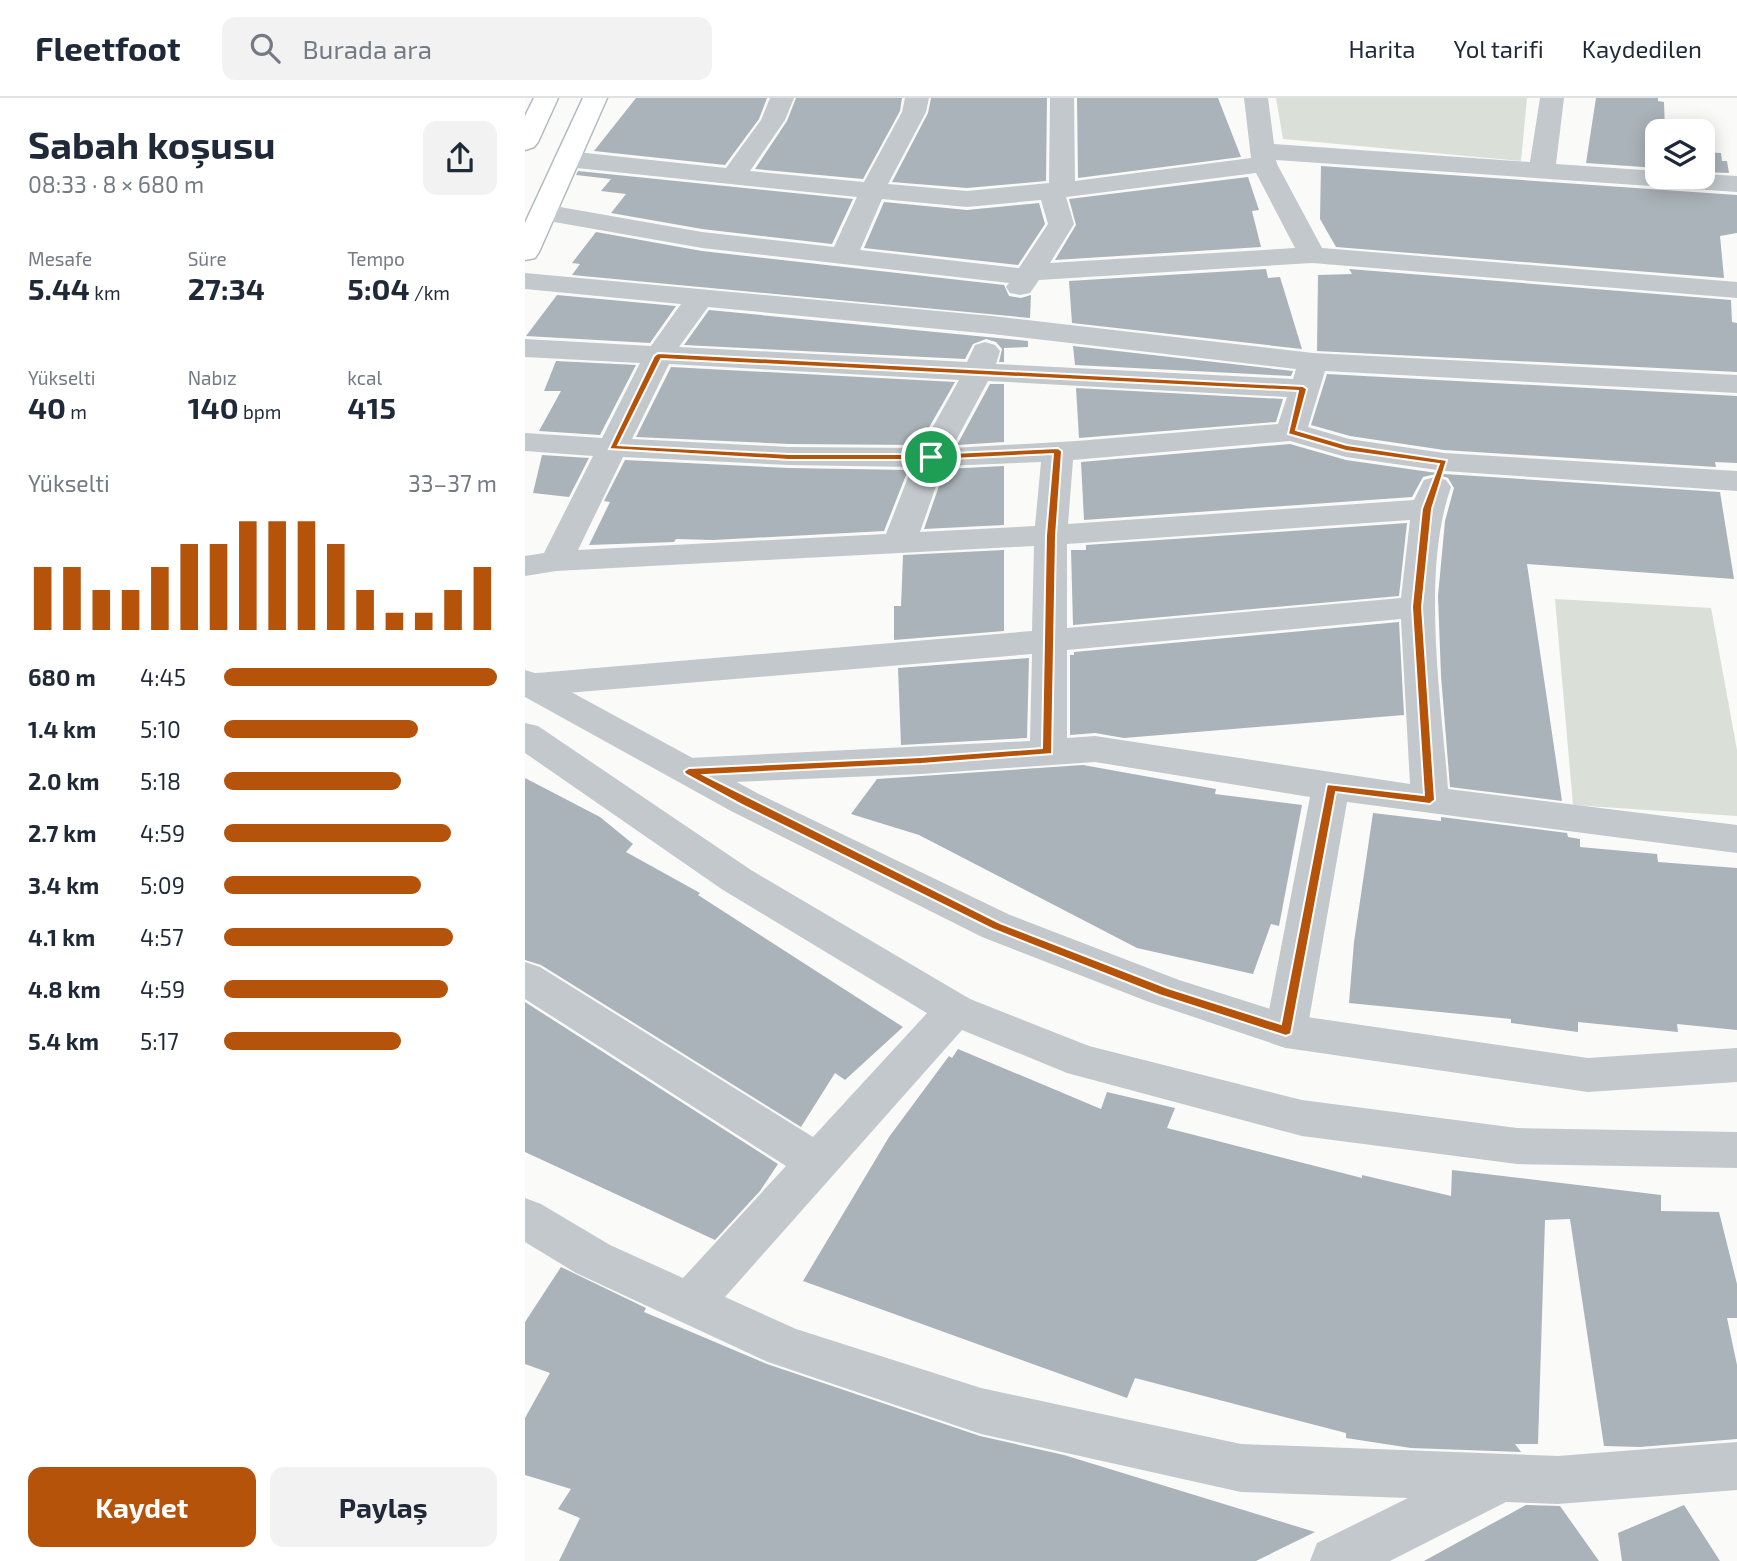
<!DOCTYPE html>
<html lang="tr">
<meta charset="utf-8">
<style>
body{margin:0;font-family:"Exo 2",sans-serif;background:#f2f2f3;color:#1f2937;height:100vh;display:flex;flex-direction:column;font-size:26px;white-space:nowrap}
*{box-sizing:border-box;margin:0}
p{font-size:23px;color:#747a83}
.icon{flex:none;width:38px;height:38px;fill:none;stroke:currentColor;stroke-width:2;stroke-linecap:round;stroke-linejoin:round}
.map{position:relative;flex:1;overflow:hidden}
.drawer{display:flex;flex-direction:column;background:#fff;width:525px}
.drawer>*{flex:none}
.buttons{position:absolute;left:1120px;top:21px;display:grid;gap:14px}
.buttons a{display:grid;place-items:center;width:70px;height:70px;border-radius:14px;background:#fff;box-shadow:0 4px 18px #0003;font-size:35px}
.pin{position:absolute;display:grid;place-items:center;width:60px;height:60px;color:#fff;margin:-30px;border:4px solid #fff;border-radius:50%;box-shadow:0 2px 7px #0007}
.round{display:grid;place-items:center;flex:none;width:74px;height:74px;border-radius:14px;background:#f2f2f3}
.summary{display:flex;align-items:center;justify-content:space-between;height:119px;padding:0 28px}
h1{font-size:38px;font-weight:700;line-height:52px}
.stats{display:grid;grid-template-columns:repeat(3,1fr);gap:10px;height:119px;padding:7px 28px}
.stats div{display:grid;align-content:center}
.stats b{font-size:30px;font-weight:700}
.stats small{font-size:19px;font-weight:400}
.stats p{font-size:19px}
.chart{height:196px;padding:14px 28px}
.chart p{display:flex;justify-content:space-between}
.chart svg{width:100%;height:126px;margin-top:7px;stroke:#b45309;stroke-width:6}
.primary-button{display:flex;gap:14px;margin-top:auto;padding:14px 28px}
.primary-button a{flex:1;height:80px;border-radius:14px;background:#b45309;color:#fff;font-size:28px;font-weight:700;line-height:80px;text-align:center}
.primary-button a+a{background:#f2f2f3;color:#1f2937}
ul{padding:0 28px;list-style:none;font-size:23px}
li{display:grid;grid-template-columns:112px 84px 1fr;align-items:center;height:52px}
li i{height:18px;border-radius:9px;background:#b45309}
header{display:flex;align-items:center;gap:42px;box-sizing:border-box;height:98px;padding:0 35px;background:#fff;border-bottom:2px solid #e0e1e3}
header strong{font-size:33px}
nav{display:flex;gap:38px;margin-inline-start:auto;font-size:24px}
.search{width:490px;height:63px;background:#f2f2f3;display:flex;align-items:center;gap:18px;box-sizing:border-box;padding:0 24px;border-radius:14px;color:#747a83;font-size:26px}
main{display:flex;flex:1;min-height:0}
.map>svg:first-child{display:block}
.green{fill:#dadfd7}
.building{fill:#aab3b9}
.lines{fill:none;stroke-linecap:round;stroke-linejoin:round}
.secondary-casing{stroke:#b3babf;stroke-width:3}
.minor{fill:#c3c8cc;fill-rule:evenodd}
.tertiary{fill:#c3c8cc;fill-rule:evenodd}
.secondary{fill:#fff;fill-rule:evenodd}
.route{fill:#b45309;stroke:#fff;stroke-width:2;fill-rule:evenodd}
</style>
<header>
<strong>Fleetfoot</strong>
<div class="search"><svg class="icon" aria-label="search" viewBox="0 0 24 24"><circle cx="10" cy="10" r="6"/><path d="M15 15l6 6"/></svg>Burada ara</div>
<nav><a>Harita</a><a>Yol tarifi</a><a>Kaydedilen</a></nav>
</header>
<main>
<section class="drawer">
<div class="summary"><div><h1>Sabah koşusu</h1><p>08:33 · 8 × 680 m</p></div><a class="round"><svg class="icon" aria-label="share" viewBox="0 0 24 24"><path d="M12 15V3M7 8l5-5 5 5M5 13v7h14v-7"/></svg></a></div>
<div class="stats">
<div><p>Mesafe</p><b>5.44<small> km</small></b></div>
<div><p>Süre</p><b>27:34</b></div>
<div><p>Tempo</p><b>5:04<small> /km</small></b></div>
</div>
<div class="stats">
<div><p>Yükselti</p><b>40<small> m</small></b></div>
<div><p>Nabız</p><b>140<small> bpm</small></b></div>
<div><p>kcal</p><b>415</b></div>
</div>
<div class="chart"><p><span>Yükselti</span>33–37 m</p>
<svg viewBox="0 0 160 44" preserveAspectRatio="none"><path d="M5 44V22M15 44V22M25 44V30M35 44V30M45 44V22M55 44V14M65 44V14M75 44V6M85 44V6M95 44V6M105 44V14M115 44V30M125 44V38M135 44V38M145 44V30M155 44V22"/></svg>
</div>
<ul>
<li><b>680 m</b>4:45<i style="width:100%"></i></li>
<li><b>1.4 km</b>5:10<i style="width:71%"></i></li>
<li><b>2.0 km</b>5:18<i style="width:65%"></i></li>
<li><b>2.7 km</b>4:59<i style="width:83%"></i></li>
<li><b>3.4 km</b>5:09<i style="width:72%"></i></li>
<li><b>4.1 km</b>4:57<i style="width:84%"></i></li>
<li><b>4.8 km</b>4:59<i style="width:82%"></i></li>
<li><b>5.4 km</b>5:17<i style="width:65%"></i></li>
</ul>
<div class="primary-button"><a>Kaydet</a><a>Paylaş</a></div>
</section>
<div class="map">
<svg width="1212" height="1463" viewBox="0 0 1212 1463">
<rect width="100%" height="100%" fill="#fafaf8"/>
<path class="green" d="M751,0H1002L996,63L758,41Z
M1030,501L1186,510L1212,652V718L1048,707Z"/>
<path class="building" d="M111,0H242L234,21L200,67L69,53Z
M271,0H377L375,13L338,81L230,71L262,23Z
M406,0H522L521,83L442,90L367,84L403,15Z
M552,0H693L716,59L553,80Z
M1071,0H1133V3L1139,4L1140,33H1132V70L1061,65Z
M1178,54L1196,55L1197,63H1202L1204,75L1178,74Z
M796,68L1212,97V135L1195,138L1199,180L811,149L795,121Z
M53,73L328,101L307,146L177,131L86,115L101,96L76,93L86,81L51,77Z
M723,79L734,112L727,113L736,149L530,162L551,127L544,101Z
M359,104L442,112L514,105L520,126L493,167L339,150Z
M71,134L177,153L479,187L484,198L496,200L506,197L505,220L47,177L55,166L47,165Z
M741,171L743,180L755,179L777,251L547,225L544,183Z
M824,171L1206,202L1207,224L1212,225V274L792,253L793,177L827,176Z
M32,197L151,208L125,245L1,238Z
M184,212L503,243V249L479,250V264H474L477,251L471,244L461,241L448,246L440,261L159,247Z
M548,248L768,273L766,278L550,267Z
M31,263L111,267L75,337L14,333L36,293H19Z
M146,269L430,284L394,347L264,346L111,339Z
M802,276L1212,298V365L1190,364L1191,369L919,352L825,338L786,327Z
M465,286H479V344L432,347Z
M551,290L758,301L751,324L554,340Z
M765,346L821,362L919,376L1195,394L1209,481L1002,466L1037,703L925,689L916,578L913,498L920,423L929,390L923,380L911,376L898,379L887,399L559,422L556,364Z
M17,357L64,360L44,399L8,395Z
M100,362L264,370L383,372L359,433L188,442L151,441L149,444L64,447L85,404L79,403Z
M479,368V427L399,431L420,371Z
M882,425L874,498L548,527L546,452H561V447Z
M479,452V533L369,542V508H376L378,457Z
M874,524L879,617L599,640L570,635L545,637V557H549V554Z
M504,560L502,640L376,647L373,570Z
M558,667L691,691L690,696L777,707L754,828L746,826L728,876L612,850L394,737L326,716L352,681Z
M0,680L75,719L108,746L101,754L175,795L173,797L378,929L320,982L310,975L276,1029L16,867L0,862Z
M848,715L916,723V719L1042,735L1043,739L1055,741V749L1132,756L1133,764L1212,770V932L1152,926L1153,934L1053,924V934L986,925V921L824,905L829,844Z
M0,904L253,1066L235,1093L190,1142L0,1054Z
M433,951L576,1011L582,994L650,1010L642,1030L837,1080V1077L926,1098L927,1072L1136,1097V1113L1194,1114L1212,1186V1220H1202L1212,1267V1341L1115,1349L1079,1348L1045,1121L1020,1122L1013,1346H990L996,1354L886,1350L821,1340V1335L610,1280L602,1300L278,1183L364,1039L424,958L427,960Z
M36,1169L121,1210L119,1214L242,1266L455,1338L539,1357L790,1434L731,1463H34L55,1420L33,1411L46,1391L0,1377V1320L25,1275L0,1266V1224Z
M1001,1407L1035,1408L1074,1463H899Z
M1159,1407L1195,1463H1097L1093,1435Z"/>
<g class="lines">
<defs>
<path id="secondary" d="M9,0H33L13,44L9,49L0,52V18Z
M58,0H82L14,154L10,160L0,162V125Z"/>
</defs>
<use href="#secondary" class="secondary-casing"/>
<path class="minor" d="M245,0H269L260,22L225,73L339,84L377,14L380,0H404L401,14L363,86L442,93L524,85L525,0H549L550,83L726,60L719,0H743L749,46L1005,64L1015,0H1039L1031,66L1132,73V79H1178V76L1212,78V94L751,62L752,66L797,150L1212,184V200L787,165L514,182L505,195L495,197L485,195L481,189L484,185L177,150L18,122L9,120L5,114L9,108L18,106L177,134L309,149L332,99L42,69L33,66L29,61L33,56L42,53L201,70L236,22ZM731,75L770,150L525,165L549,126L541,99ZM357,101L442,109L516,102L523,126L494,170L335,152Z
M0,175L467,218L788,255L1212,277V295L800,273L783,329L824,341L919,355L1212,373V393L919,373L821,359L765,343L548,362L543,426L889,402L899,382L910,379L921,382L926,389C896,474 916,600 923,691L1212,727V755L822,704L782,933L776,945L761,950L746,945L740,933L785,699L570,664L396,676L164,686L151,682L145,673L151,664L164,660L505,643L507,556L6,598L0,596V576L507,533L509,448L31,473L0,478V458L19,455L68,358L0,353V335L77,340L115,265L0,259V241L126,248L156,206L0,191ZM183,209L467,236L771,271L768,281L471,266L475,253L470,247L460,244L450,247L442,264L154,249ZM144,266L434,282L396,350L264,349L107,341ZM463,283L762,299L753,326L552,343L427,350ZM98,359L264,367L387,369L361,436L53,452ZM516,364L510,428L395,434L418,368ZM885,422L876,500L542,530V446ZM876,521L885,686L570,638L542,640V552Z
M0,864L15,869L288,1039L415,901L430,896L445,901L451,912L445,923L200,1199L271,1231L456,1290L716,1346L1033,1358L1212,1344V1392L1033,1406L981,1404L865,1463H785L792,1445L883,1400L716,1394L456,1336L243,1264L51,1175L0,1144V1100L16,1106L85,1147L158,1180L261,1068L0,901Z"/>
<path class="tertiary" d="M0,572L13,576L232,695L485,817L654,882L761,916L1063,960L1212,950V984L1063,994L761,950L624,904L457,839L206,713L0,599Z
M0,625L13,628L226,772L445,901L564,948L777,1002L992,1030L1212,1034V1070L992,1066L777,1038L542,975L415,923L198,792L0,655Z"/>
<use href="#secondary" class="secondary"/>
</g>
<path class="route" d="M133,255L778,288L782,291L771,332L822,347L922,362L907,411L897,509L910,702L905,706L811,694L766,936L761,938L634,897L467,831L215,706L160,676L159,673L164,670L396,659L517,650L521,438L528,356L406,362H264L84,351L129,258ZM136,261L773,293L763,336L821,353L914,366L897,411L887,509L899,697L802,686L756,926L643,890L475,825L179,677L396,666L527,656L531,438L537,353L533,350L406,356H264L93,347Z"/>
</svg>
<div class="buttons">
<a><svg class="icon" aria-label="layers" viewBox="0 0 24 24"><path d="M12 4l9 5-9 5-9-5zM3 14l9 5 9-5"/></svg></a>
</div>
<div class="pin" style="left:406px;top:359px;background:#1e9e55"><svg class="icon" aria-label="arrive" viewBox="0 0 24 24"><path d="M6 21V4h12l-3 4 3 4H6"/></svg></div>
</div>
</main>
